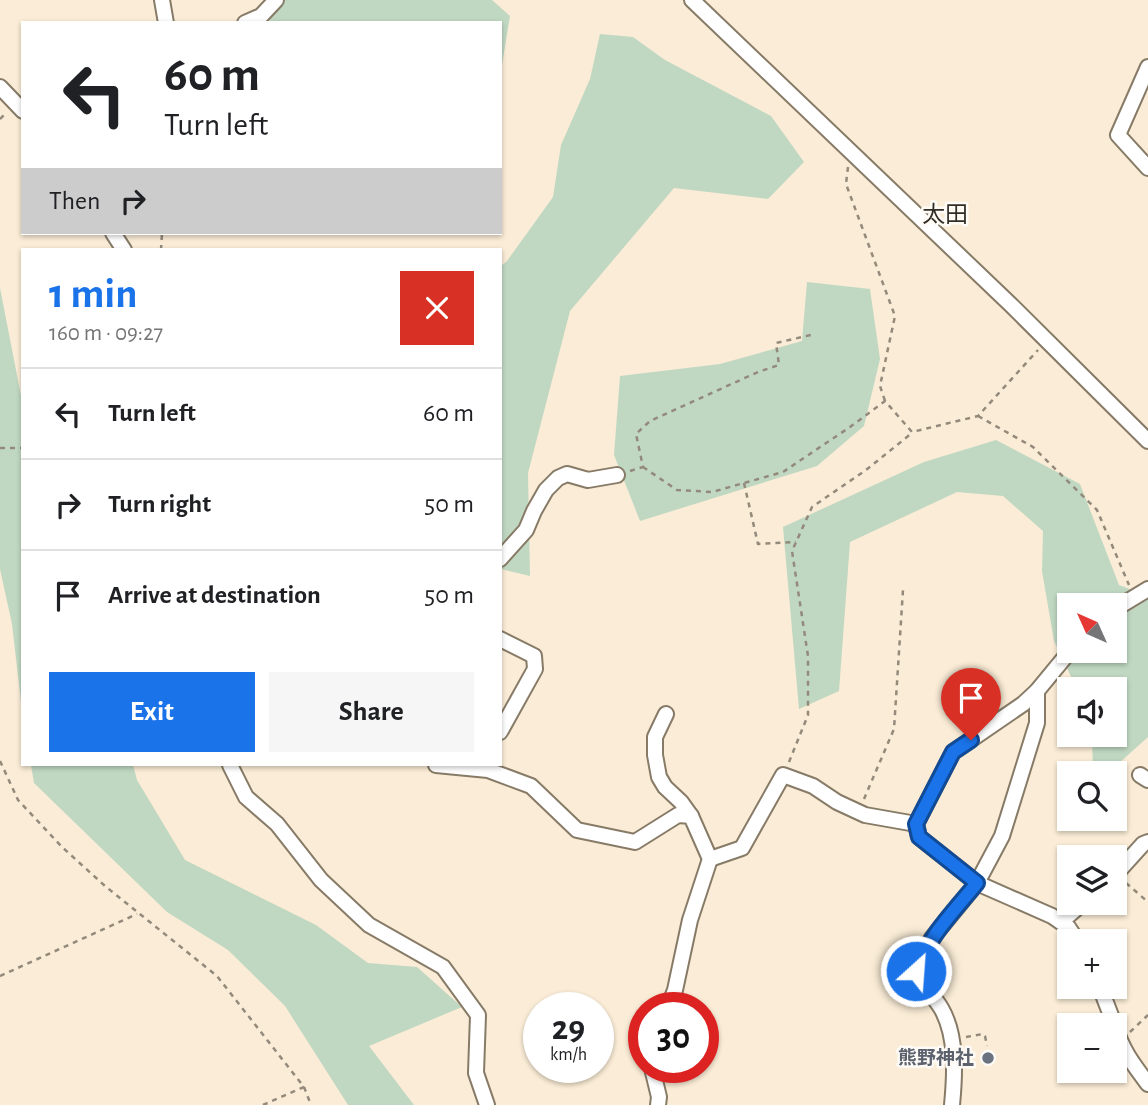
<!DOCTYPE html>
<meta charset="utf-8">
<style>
body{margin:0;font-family:"Alegreya Sans","Noto Sans JP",sans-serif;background:#f6f6f6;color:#202124;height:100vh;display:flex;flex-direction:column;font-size:26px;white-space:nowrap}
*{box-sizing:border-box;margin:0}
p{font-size:23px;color:#757577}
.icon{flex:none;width:38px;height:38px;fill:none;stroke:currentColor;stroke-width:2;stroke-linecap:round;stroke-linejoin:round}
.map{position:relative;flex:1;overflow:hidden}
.panel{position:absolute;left:21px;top:248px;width:481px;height:518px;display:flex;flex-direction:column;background:#fff;border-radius:0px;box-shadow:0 2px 5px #0004}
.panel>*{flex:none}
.top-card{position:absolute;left:21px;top:21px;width:481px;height:214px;border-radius:0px;box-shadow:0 2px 5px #0004;background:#fff;color:#202124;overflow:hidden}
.needle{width:46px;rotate:315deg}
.fabs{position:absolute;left:1057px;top:593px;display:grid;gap:14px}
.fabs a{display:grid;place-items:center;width:70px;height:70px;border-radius:0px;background:#fff;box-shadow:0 2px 5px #0004;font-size:35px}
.speed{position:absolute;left:523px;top:992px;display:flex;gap:14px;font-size:35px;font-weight:700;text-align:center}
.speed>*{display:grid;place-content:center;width:91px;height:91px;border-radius:50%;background:#fff;box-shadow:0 2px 5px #0004;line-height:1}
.speed small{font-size:18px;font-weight:400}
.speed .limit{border:10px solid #d22;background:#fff;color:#111}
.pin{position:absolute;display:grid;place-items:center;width:60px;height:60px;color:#fff;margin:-72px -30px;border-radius:50% 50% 50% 0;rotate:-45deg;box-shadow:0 0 7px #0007}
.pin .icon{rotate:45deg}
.me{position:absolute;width:77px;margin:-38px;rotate:26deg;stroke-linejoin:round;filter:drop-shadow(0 0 5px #0008)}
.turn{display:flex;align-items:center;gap:24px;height:147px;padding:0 28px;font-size:32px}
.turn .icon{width:91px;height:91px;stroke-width:2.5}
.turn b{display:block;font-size:49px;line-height:60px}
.then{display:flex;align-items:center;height:66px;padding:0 28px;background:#0003;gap:14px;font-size:26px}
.round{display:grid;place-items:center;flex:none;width:74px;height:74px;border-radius:0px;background:#f6f6f6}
.head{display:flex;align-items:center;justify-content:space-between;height:119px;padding:0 28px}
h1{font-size:42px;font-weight:700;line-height:52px;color:#1a73e8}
.action{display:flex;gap:14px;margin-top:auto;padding:14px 28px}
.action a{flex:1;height:80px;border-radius:0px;background:#1a73e8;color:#fff;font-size:28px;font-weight:700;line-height:80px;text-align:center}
.action a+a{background:#f6f6f6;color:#202124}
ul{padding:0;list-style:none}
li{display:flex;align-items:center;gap:21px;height:91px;padding:0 28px;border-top:2px solid #e0e0e0}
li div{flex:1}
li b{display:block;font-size:26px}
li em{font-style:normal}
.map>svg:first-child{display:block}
</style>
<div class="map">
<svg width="1148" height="1105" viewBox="0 0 1148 1105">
<rect width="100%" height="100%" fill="#faecd6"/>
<g fill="#c0d8c2" fill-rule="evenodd">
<polygon points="284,0 492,0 510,16 501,71 500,23 268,23"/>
<polygon points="600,34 633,37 665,60 771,116 804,162 768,199 674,188 570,311 528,473 530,576 501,569 501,266 507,261 553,197 561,145 590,79"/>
<polygon points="807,282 870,289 880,359 864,426 817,466 640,521 614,455 620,376 720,364 802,341"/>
<polygon points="0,288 23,406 23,719 12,624 0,569"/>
<path d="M996 440 1080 484 1119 585 1148 596V737L1108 773H1093L1092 735H1115V690L1077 689 1054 641 1042 571 1043 531 1003 496 957 492 850 542 839 691 799 709 783 527 924 462ZM1069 606H1115V651H1069Z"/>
<polygon points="31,765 133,765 137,780 185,860 316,925 368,963 417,967 462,1007 369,1046 414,1105 348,1105 285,1006 228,950 167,912 34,783"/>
</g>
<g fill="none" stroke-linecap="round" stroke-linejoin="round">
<g stroke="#877b67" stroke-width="18">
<g id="minor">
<polyline points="162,0 166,23"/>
<polyline points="692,0 1010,304 1148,441"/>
<polyline points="245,23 261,16 276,0"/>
<polyline points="1148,67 1118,135 1148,168"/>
<polyline points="0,87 23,111"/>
<polyline points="113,233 124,250"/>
<polyline points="500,559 526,530 534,511 546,490 558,478 567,474 588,480 617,475"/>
<polyline points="1115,609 1148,589"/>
<polyline points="500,639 534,656 535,669 500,732"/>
<polyline points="666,714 655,737 655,755 659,777 665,787 681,802 691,816"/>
<polyline points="230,765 246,797 277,824 321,880 369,925 443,967 478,1015 476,1073 487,1105"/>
<polyline points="436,765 488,770 531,786 577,830 635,842 678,815 691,816 710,859 742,848 783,775 813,786 837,802 865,815 916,824 953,752 1023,704 1037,691 1070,651"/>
<polyline points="1140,775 1148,780"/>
<polyline points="916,824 919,837 977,883 1052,916 1068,927 1078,942"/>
<polyline points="1115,875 1143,844 1148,842"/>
<polyline points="1061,922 1083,903"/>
<polyline points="1100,987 1115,1026"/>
<polyline points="668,1008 675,990 690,920 710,859"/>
<path d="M1115 1026C1122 1050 1133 1064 1148 1084"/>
<polyline points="652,1068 659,1097 658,1105"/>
<path d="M952 1105C955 1074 957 1035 941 1008 932 993 922 988 916 971L921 958 932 938 977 883 1002 836 1037 723V691"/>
</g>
</g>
<g stroke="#938a7b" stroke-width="2.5" stroke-dasharray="5 5" stroke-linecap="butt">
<polyline points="0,119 6,113"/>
<polyline points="848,167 846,184 895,316 880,386 885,401"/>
<polyline points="161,250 162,233"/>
<polyline points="978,416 1033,447 1097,510 1129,585"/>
<polyline points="0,448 23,448"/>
<polyline points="643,467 677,490 712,492 783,472 850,427 885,401 912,432 978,416 1038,350"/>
<polyline points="630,471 643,467 636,434 650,421 758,372 779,365 776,343 815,334"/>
<polyline points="744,483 758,544 796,542"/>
<polyline points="0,761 18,800 62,847 105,886 217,976 304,1087 311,1105"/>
<polyline points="789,762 808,715 808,656 792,551 812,507 866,470 912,433"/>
<polyline points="864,799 894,729 903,590"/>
<polyline points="1126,883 1148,902"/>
<polyline points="0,976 137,914"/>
<polyline points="1130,1032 1148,1015"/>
<polyline points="966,1037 983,1034 985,1036 987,1046"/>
<polyline points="263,1105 304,1087"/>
</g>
<use href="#minor" stroke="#fff" stroke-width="14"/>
</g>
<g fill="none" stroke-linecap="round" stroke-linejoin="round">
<g stroke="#114b97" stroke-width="18">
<path id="route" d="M916 971C928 937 954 911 977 883L919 837 916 824 953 752 971 740"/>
</g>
<use href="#route" stroke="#1a73e8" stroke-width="12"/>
</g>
<circle fill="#6b7280" stroke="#fefbf7" stroke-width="2.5" cx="988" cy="1058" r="7"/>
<g text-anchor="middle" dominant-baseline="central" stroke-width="5" stroke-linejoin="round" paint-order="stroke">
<g font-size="19" font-weight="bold" fill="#5b616d" stroke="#fefbf7" text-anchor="end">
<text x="974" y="1058">熊野神社</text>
</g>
<g font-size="23" fill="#322d24" stroke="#fefbf7">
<text x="945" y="215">太田</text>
</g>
</g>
</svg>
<div class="fabs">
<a><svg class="needle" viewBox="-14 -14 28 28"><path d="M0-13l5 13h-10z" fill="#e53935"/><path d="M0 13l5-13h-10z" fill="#757577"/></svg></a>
<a><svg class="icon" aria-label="sound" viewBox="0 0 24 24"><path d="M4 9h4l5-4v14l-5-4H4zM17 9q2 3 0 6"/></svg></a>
<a><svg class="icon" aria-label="search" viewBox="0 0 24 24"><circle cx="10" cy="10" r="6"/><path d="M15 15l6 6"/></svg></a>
<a><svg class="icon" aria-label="layers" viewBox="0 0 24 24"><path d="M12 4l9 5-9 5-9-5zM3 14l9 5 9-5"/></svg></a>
<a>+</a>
<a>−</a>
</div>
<div class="speed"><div>29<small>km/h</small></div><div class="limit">30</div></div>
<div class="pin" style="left:971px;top:740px;background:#d93025"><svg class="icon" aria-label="arrive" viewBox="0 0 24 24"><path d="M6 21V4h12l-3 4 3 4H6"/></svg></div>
<svg class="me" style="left:916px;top:971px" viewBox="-20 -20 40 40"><circle r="17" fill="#1a73e8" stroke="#fff" stroke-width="3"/><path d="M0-11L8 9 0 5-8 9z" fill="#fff"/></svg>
<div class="top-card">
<div class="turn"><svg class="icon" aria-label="left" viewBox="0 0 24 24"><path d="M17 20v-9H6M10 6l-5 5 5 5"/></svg><div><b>60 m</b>Turn left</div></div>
<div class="then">Then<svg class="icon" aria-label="right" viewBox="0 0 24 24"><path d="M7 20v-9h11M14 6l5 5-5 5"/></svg></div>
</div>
<section class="panel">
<div class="head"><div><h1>1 min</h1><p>160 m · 09:27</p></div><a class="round" style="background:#d93025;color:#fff"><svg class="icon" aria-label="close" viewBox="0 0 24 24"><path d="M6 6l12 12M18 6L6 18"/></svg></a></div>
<ul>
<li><svg class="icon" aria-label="left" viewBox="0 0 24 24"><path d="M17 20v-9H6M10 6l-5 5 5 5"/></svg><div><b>Turn left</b></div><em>60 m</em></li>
<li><svg class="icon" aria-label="right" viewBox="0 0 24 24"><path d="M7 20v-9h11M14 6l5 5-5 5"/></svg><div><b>Turn right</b></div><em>50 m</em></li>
<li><svg class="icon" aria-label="arrive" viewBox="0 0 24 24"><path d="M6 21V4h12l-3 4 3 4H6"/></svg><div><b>Arrive at destination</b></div><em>50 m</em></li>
</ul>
<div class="action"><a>Exit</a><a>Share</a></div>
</section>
</div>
